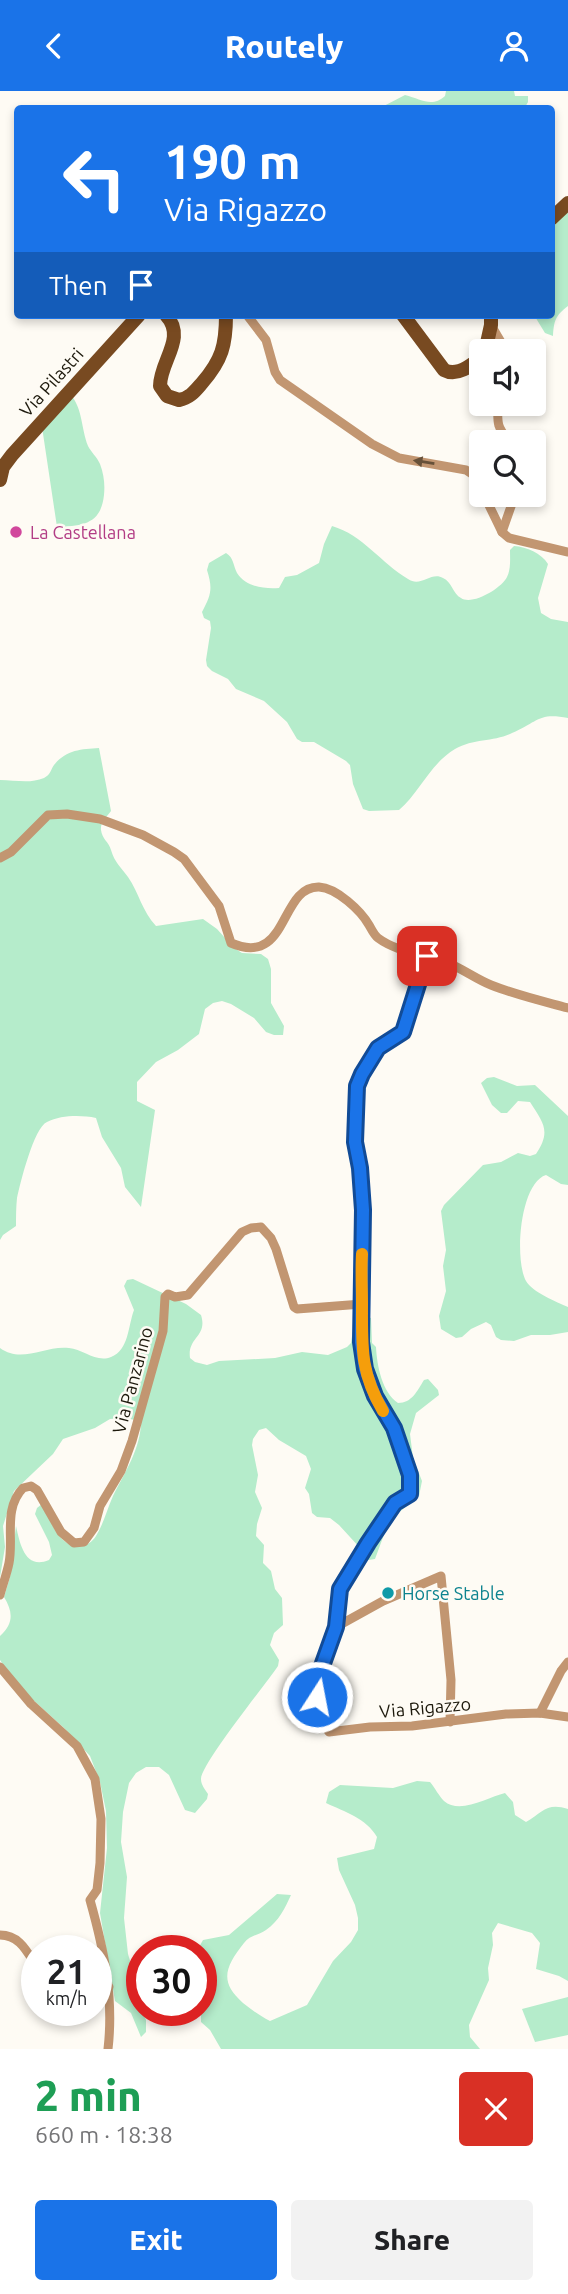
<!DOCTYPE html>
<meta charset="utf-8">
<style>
body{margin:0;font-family:Ubuntu,sans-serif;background:#f2f2f2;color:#202124;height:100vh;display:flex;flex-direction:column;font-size:26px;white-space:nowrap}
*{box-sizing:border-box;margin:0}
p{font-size:23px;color:#757577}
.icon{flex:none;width:38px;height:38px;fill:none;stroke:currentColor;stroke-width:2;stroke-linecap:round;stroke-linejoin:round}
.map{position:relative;height:1958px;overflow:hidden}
.sheet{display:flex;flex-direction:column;background:#fff;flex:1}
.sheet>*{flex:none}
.hud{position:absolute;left:14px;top:14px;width:541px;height:214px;border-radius:7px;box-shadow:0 4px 10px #0003;background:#1a73e8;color:#fff;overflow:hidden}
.tools{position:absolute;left:469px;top:248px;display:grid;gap:14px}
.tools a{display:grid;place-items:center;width:77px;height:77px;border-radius:7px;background:#fff;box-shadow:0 4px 10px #0003;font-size:35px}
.speed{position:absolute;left:21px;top:1844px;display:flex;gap:14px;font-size:35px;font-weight:700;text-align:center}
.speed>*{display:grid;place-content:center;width:91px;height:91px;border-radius:50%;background:#fff;box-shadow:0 4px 10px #0003;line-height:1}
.speed small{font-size:18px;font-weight:400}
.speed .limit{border:10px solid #d22;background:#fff;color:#111}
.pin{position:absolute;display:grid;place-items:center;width:60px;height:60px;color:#fff;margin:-30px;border-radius:14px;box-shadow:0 4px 10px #0006}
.me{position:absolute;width:77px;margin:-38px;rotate:11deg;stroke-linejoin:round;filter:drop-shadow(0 0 5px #0008)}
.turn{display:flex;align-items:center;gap:24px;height:147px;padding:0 35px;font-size:32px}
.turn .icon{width:91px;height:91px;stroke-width:2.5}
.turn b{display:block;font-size:49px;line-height:60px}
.then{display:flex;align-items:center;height:66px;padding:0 35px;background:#0003;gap:14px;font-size:26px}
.round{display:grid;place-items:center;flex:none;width:74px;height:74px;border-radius:7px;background:#f2f2f2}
.overview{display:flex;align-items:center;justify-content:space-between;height:119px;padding:0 35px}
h1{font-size:42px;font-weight:800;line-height:52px;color:#1e9e55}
.cta{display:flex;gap:14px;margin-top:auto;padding:14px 35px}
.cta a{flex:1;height:80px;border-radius:7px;background:#1a73e8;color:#fff;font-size:28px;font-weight:800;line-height:80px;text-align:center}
.cta a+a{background:#f2f2f2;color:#202124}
header{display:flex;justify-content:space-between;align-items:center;height:91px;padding:0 35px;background:#1a73e8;color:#fff;font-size:32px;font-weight:800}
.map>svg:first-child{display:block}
</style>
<header><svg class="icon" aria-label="back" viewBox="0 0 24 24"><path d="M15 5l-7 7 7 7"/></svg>Routely<svg class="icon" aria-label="person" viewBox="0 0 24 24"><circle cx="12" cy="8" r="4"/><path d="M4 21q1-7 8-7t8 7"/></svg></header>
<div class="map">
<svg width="568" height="1958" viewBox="0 0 568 1958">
<rect width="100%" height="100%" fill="#fefbf4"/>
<g fill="#b5eccb">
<path d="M446 0H514L515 5H528V11L524 18 380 17 405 4C421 8 432 17 445 5Z"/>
<path d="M568 120V215C555 225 554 230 553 245L545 242 534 224H551V138Z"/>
<path d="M71 304C83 319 81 337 88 355 91 361 97 366 100 373 104 384 105 393 104 404 101 433 83 435 57 436L42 336Z"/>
<path d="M332 435C363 444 381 472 408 488 421 497 431 480 443 487 452 491 453 503 461 507 472 515 502 497 507 486 511 478 510 468 510 459L514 455C527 456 541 462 548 473L538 507 541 522 551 528 568 531V627C538 621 538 631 512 642 494 651 474 647 455 658 430 673 420 701 399 719L369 720 363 718 353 693 350 674 346 670 314 651H302L297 648 287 631 264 610 236 598 228 588 212 580 207 575 206 569 211 537 210 530 204 527 202 521C211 504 213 498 207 479L209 472 226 462C234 467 233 474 237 482 246 496 264 498 279 497L285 486 297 484 319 472 324 453Z"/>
<path d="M99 657 111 720C107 726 100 731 101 739 102 748 109 751 111 759 115 772 120 775 128 786 139 802 142 820 156 835L203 828 217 838 234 857 242 862 261 863 268 868 271 878V912L284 935 283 944H274L266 941 254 927 231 913 222 910 213 912 205 918 199 943 178 959 156 971 137 991V1010L155 1019 141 1116 125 1096 121 1077 102 1046 96 1027C81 1024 61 1024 47 1031 34 1036 20 1093 17 1107 16 1116 16 1126 16 1135L3 1144 0 1149V689C15 689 30 693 44 687 51 683 50 680 54 674 66 659 81 658 99 657Z"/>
<path d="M494 986 517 995 535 994 568 1025V1094L561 1093 546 1084C520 1092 514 1168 526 1190 532 1201 557 1211 568 1216V1241L550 1244H531L514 1250 501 1249 496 1246 491 1234 486 1231 471 1238 462 1246 456 1247 441 1238 439 1225 446 1200 443 1175 446 1159 441 1120 444 1114 483 1074 501 1071 518 1062 530 1065 536 1063C551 1040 544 1033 530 1011L518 1010 507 1022H501L492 1014 481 992 487 987Z"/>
<path d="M133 1188 186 1213 201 1224C208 1246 187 1246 190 1267L195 1271 207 1274 219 1270 275 1267 302 1261 328 1264 347 1256 351 1252 354 1232 364 1225 371 1227 372 1252 376 1256C377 1275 382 1301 398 1312 412 1312 417 1300 424 1289L428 1288 438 1299 439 1304 416 1322 410 1343 413 1367 422 1390 419 1405 397 1423 385 1441 375 1468 362 1470 361 1458 339 1434 330 1427 317 1426 312 1422 309 1403 305 1397 311 1378 306 1365 279 1349 266 1337 259 1339 253 1348 252 1354 258 1384 255 1401 262 1417 257 1433 256 1445 264 1454 263 1472 271 1480 275 1498 282 1507 283 1534 274 1542 270 1554 279 1569 278 1575C266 1593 201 1673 201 1688 201 1694 205 1698 208 1703L207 1708 195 1722 185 1719 169 1684 159 1676H146L136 1682 129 1692 123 1721 121 1751 127 1786 124 1827 128 1863 137 1893 142 1920 146 1929V1941L141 1946 131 1922 115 1910 100 1822 107 1757 106 1720 100 1691 90 1665 64 1637 21 1598 10 1584 0 1569V1545C14 1532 13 1521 4 1506L10 1486 16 1435C20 1453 25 1479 49 1469L52 1464 49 1451 35 1423 37 1417 42 1413C51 1429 58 1456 79 1455 87 1455 92 1451 96 1445 104 1432 107 1418 113 1405 125 1381 141 1357 141 1330L124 1327 110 1328 95 1337 63 1348 53 1363 14 1400 3 1435 5 1456 0 1486V1257C22 1273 45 1254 69 1257 83 1258 96 1272 111 1266 129 1259 128 1235 134 1219L124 1195 127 1189Z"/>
<path d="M417 1690 430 1691C435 1697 439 1705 444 1710 460 1724 488 1706 505 1702L513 1711 515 1724 526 1731C543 1721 547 1711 568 1718V1890L559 1885 536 1878 540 1852 532 1842 498 1832 492 1842 493 1854 488 1877 489 1889 469 1934 470 1946 480 1958H221L210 1939 201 1931V1916L207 1904 201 1887V1860H197L203 1849 229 1844 277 1803 291 1804C285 1817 279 1830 266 1839 259 1844 250 1844 244 1852 225 1876 219 1891 243 1912 252 1919 260 1925 270 1930L307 1914 333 1870 351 1851 358 1839V1827L355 1814 339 1779 337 1767 374 1758 377 1746C366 1727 345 1721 326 1712L329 1701 340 1694 393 1697Z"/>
<polygon points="568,1906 568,1944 535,1951 522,1918"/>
</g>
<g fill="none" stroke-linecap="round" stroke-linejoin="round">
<g stroke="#c29671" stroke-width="9">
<polyline points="247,224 266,249 275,281 280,289 372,353 399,367 466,379 475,385 481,398"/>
<polyline points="491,234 501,251 500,261"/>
<path d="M498 313C497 333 497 337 511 352"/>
<polyline points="484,404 502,441 509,447 568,461"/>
<polyline points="502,441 515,404"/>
<path d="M0 767 11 761 48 724 67 723 100 728 143 744 174 761 184 768 219 815 231 852C289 877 279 795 319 796 337 797 361 820 369 834 372 839 374 844 378 847 398 862 426 863 448 872 463 878 476 888 491 894 516 904 542 910 568 917"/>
<polyline points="427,865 403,941 378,957 362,983 357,995 355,1051 360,1078 363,1119 361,1251 365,1278 375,1305 394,1337 410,1384 410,1403 395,1412 368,1452 339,1501 336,1536 317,1589 317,1623 329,1641 370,1636 412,1635 506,1623 540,1622 568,1626"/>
<path d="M0 1504C3 1493 7 1482 9 1472 14 1447 3 1418 23 1397L31 1395 37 1399 61 1441 74 1452 84 1451 94 1437 100 1415 121 1380 132 1350 163 1240 165 1206 168 1203 175 1206 188 1204 242 1141 251 1137 261 1136 271 1147 276 1158 294 1216 297 1218 362 1213"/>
<polyline points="336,1536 383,1510 441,1485 451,1589 450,1631"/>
<path d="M0 1576 31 1613 77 1655 95 1688 101 1728 100 1772 97 1799 90 1809C104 1859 114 1906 108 1958"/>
<polyline points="540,1622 561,1580 568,1571"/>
<path d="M0 1844C20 1844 27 1861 37 1876"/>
<polyline points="96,1902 109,1896"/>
</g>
<g stroke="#784a21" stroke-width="14">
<polyline points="551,128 568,112"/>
<path d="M166 224C187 247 160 270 160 295L167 305 179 309C190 307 195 300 202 292 222 269 226 254 226 224"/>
<path d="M403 224 444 279C457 286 471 275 481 266"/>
<polyline points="485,261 491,234 491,224"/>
<polyline points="0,389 3,376 12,364 139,224"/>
</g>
</g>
<defs><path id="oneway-solid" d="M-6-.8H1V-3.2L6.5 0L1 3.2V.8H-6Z" transform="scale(1.75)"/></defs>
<use fill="#675139" href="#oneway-solid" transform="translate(424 371) rotate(-171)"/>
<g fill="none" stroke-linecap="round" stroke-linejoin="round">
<g stroke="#114b97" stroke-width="18">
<polyline id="route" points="317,1606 317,1589 336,1536 340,1498 368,1452 395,1412 410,1403 410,1384 394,1337 375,1305 365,1278 361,1251 363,1119 360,1077 355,1051 357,995 362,983 378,957 403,941 427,865"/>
</g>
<use href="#route" stroke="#1a73e8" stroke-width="12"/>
<path stroke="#f59e0b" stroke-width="12" d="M362 1163C361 1180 362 1197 362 1213 362 1256 360 1281 383 1320"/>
</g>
<circle fill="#d1479c" stroke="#fefbf4" stroke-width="2.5" cx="16" cy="441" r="7"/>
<circle fill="#0f9aa8" stroke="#fefbf4" stroke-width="2.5" cx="388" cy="1502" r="7"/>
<g text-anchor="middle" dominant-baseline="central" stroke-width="5" stroke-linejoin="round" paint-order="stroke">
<g font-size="18" fill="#1d190c" stroke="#fefbf4">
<text transform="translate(51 291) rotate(-48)">Via Pilastri</text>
<text transform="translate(132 1289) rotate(-75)">Via Panzarino</text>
<text transform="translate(425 1616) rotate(-5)">Via Rigazzo</text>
</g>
<g font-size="18" fill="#b23c85" stroke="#fefbf4" text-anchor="start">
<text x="30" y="441">La Castellana</text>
</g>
<g font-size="18" fill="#0d838f" stroke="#fefbf4" text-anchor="start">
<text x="402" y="1502">Horse Stable</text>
</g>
</g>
</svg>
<div class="tools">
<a><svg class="icon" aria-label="sound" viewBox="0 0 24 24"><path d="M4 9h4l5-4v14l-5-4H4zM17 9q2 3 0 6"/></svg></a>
<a><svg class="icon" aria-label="search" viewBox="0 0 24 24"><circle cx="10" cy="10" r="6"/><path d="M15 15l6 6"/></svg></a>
</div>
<div class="speed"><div>21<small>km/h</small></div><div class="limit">30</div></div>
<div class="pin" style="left:427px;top:865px;background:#d93025"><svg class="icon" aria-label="arrive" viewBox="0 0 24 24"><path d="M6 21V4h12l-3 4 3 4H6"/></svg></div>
<svg class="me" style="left:317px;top:1606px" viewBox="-20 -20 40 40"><circle r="17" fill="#1a73e8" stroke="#fff" stroke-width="3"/><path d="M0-11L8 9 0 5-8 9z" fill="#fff"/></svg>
<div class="hud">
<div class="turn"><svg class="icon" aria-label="left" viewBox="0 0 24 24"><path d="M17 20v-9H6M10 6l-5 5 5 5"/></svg><div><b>190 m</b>Via Rigazzo</div></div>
<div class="then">Then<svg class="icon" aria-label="arrive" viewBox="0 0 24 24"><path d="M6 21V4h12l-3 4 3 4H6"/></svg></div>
</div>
</div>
<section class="sheet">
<div class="overview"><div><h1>2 min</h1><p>660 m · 18:38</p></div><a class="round" style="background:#d93025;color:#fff"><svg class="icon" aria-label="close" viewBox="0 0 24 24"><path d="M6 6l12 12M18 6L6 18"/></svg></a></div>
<div class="cta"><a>Exit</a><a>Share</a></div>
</section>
